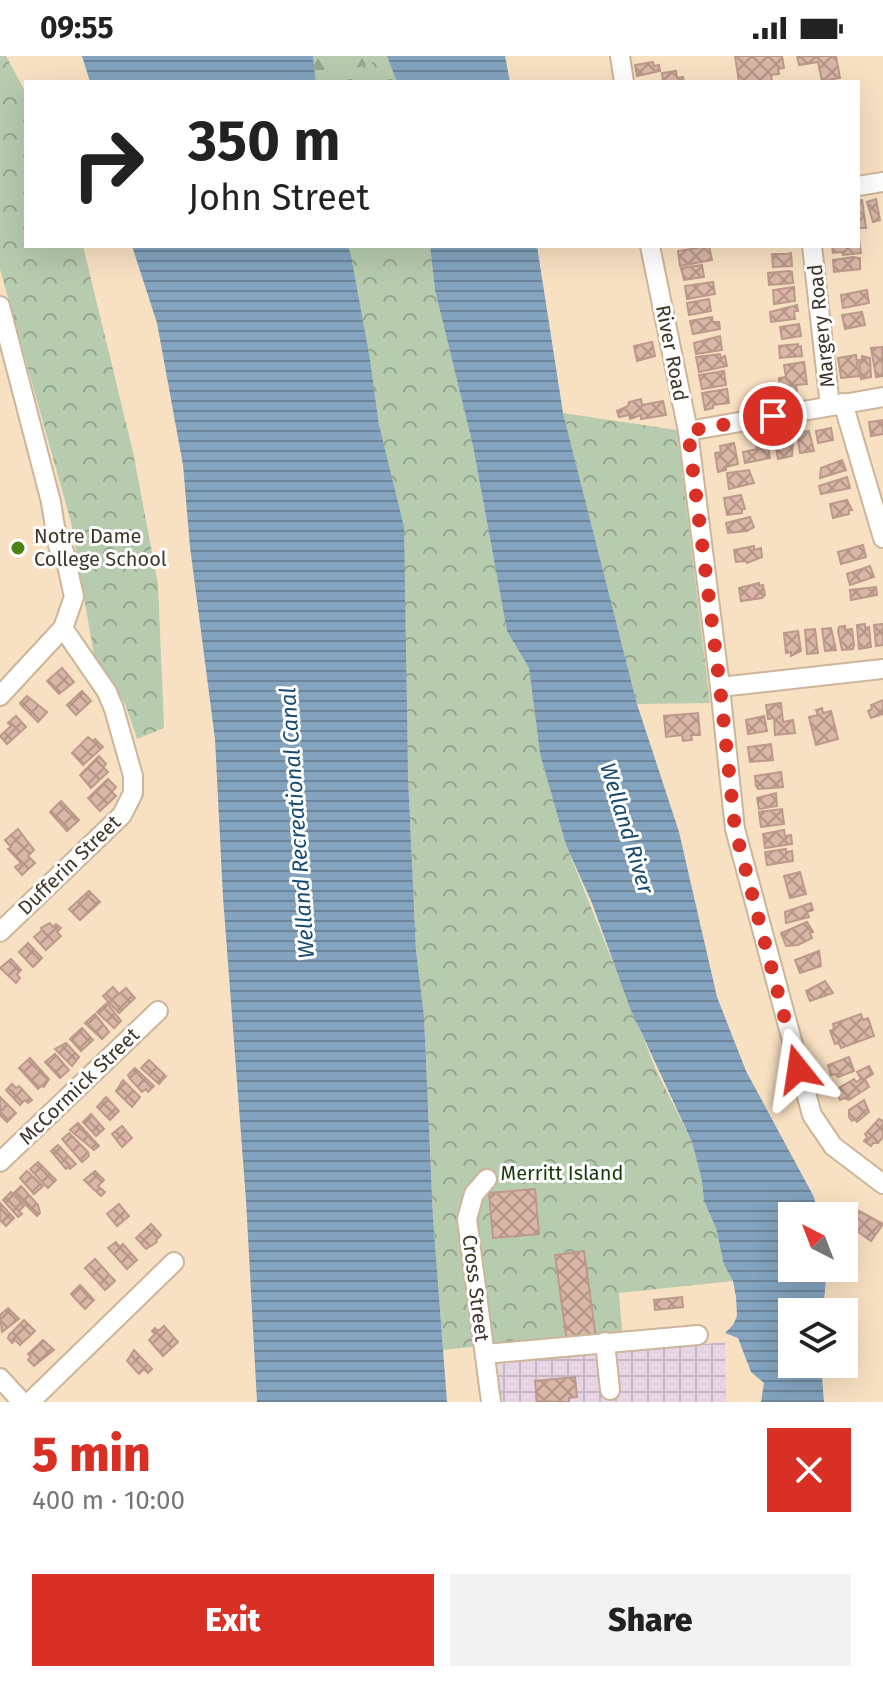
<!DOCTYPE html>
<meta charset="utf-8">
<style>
body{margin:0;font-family:"Fira Sans",sans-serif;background:#f2f2f2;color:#222;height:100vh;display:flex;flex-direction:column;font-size:30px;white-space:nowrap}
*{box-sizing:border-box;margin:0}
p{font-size:26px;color:#767676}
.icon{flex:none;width:44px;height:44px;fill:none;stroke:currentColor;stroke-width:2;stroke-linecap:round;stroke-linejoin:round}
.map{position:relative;height:1346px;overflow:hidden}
.panel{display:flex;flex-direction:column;background:#fff;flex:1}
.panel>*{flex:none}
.banner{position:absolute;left:24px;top:24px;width:836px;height:168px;border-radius:0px;box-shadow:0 8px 32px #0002;background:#fff;color:#222;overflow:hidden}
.needle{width:52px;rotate:318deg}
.fabs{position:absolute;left:778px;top:1146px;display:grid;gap:16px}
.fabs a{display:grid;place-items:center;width:80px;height:80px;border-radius:0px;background:#fff;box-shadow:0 8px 32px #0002;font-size:40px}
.pin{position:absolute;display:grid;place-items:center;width:68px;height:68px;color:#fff;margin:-34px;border:4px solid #fff;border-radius:50%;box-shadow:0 2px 8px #0007}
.me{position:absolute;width:88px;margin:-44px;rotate:345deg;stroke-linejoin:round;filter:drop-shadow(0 0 6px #0008)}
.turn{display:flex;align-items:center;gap:28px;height:168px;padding:0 32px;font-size:36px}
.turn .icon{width:104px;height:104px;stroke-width:2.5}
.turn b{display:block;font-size:56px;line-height:68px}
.round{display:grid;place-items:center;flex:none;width:84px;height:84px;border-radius:0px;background:#f2f2f2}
.overview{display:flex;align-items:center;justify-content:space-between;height:136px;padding:0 32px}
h1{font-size:48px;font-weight:800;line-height:60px;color:#d93025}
.action{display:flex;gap:16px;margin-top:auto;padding:16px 32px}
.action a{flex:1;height:92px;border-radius:0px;background:#d93025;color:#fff;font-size:32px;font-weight:800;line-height:92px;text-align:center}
.action a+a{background:#f2f2f2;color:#222}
.status{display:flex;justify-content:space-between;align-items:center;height:56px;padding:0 40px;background:#fff;direction:ltr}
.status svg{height:22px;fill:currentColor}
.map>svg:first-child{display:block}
</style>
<div class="status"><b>09:55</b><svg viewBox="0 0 49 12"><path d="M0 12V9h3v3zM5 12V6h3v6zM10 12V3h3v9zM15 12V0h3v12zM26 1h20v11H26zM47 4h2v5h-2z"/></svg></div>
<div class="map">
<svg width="883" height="1346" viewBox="0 0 883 1346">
<defs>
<pattern id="industrial-grid" width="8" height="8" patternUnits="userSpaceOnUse" patternTransform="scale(2)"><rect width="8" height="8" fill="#e6d3e4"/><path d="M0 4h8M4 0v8" fill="none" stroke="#c6b6c4"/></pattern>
<pattern id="forest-firs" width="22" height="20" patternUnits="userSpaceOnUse" patternTransform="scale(2)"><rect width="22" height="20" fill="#b7cbaf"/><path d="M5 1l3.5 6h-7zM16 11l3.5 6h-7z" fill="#96a68f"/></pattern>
<pattern id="park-crowns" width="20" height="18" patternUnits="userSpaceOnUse" patternTransform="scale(2)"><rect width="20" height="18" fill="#b7cbaf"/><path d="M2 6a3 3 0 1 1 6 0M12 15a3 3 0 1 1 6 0" fill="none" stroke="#96a68f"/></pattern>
<pattern id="water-rules" width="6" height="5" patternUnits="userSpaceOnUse" patternTransform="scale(2)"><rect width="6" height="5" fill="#83a3be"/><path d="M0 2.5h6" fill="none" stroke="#6d869b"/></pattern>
<pattern id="building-cross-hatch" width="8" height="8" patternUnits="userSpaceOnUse" patternTransform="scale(2)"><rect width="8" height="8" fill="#dab6a6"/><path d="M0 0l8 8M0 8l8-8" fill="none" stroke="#b29587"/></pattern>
</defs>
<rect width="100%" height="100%" fill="#f8e0c2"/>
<polygon fill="url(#industrial-grid)" points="725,1286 726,1346 501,1346 498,1308"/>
<polygon fill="url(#forest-firs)" points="313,0 387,0 397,26 316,26"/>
<g fill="url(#park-crowns)">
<polygon points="0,0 6,0 26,37 26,190 83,190 133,396 158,528 164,672 137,683 126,650 94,599 71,466 0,213"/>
<polygon points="388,1 397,26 319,26 319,25"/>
<polygon points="348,190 430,190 435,234 473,390 507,575 529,612 540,698 566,789 656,1014 692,1086 702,1125 704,1145 716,1172 724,1209 733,1225 619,1237 622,1275 443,1294 433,1162 424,960 416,894 408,720 379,369 370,303"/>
<polygon points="563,357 677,374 710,647 637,648"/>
</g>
<g fill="url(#water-rules)">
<polygon points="82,0 313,0 316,26 90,26"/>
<polygon points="387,0 505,0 510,26 397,26"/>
<polygon points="132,190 348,190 351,200 370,303 379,369 404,471 408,720 416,894 424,960 433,1162 447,1346 257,1346 246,1144 223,841 215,683 190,491 183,409 157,267"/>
<polygon points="430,190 537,190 563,357 637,648 679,776 717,941 746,1015 814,1141 818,1160 792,1160 792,1212 827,1212 823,1256 792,1256 792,1308 821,1308 824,1346 761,1346 764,1327 751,1316 738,1282 725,1277 733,1269 737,1260 736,1241 733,1225 724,1209 716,1172 704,1145 702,1125 692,1086 630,952 592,847 566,789 540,698 529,612 507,575 473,390 435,234"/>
</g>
<g fill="url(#building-cross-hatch)" stroke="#bc998a" stroke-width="2">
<polygon points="735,0 782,0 784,12 778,13 779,18 771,19 772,26 739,26"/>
<polygon points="797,0 836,0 840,22 822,25 818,6 799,9"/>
<polygon points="653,6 654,10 659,9 660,15 637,20 635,9"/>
<polygon points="676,15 677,22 683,21 684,26 654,26 663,25 662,17"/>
<polygon points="876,143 880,164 873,166 867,146"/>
<polygon points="862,144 866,172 858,172 858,145"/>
<polygon points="859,183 861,197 843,199 842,196 833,197 832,190 858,190"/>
<polygon points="709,190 712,204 680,210 678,195"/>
<polygon points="787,198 791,197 792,210 773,211 772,198"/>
<polygon points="853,201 860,202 860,213 834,216 833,204"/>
<polygon points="702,209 704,221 684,224 681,212"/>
<polygon points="789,215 792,216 793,227 769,229 768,217"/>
<polygon points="713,226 715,238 687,243 685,230"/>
<polygon points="794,231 795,245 774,248 773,234"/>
<polygon points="867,234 869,247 843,252 841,239"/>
<polygon points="709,243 711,255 689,259 687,247"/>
<polygon points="797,249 798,255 794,255 795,263 771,266 770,256"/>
<polygon points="862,256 865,269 845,273 842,259"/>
<polygon points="712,261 713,266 719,266 720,273 693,278 690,265"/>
<polygon points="799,268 801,280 782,283 780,271"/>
<polygon points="720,280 722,294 696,298 694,287"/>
<polygon points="652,286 655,300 637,305 634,290"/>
<polygon points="798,288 798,291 801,290 802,300 780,302 779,290"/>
<polygon points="882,291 883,320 876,321 871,292"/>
<polygon points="720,298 721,302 725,300 727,310 699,316 696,301"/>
<polygon points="856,299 859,320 841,322 838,302"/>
<polygon points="862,300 870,302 871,321 861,323 859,304 862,304"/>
<polygon points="804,306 807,328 796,329 797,336 788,337 787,329 779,329 779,322 786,321 784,309"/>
<polygon points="724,315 726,329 702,333 699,319"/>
<polygon points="727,333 729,347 713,349 713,352 705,354 702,337"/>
<polygon points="641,343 642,349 663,345 666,359 641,363 641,359 630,363 629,359 619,361 617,355 628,350 629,346"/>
<polygon points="883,364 883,378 871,380 869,366"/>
<polygon points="831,372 833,384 818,387 816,375"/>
<polygon points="809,375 814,395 800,397 797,377"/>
<polygon points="787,378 788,383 793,384 792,400 778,403 774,380"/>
<polygon points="766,382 770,402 745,407 743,396 757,393 755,384"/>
<polygon points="734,387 738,408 726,411 726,414 718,416 715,397 721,396 720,390"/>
<polygon points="842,404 846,414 820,422 821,412"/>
<polygon points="749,414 754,427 729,433 727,417"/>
<polygon points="847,421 850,432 821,438 819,430"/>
<polygon points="741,439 745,453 742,453 742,457 727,459 724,442"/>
<polygon points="847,444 852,454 849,454 849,458 833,462 830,448"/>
<polygon points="750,461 754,471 747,475 728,477 726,467"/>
<polygon points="863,489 866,501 841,508 838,496"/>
<polygon points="754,490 754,494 761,492 762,501 747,507 746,505 736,506 734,494"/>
<polygon points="870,510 874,521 850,529 847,518"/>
<polygon points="759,527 759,530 763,529 765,539 762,542 741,545 739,532"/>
<polygon points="876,531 877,539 851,544 850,534"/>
<polygon points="865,568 865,572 869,571 871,591 859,593 857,569"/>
<polygon points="883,568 883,589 876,590 874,569"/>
<polygon points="845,570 845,574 852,573 854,589 853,593 842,594 838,575 839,571"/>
<polygon points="831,572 836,594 825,595 822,573"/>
<polygon points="815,573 818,597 807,598 805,574"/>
<polygon points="798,575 801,595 791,600 791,596 786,597 784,577"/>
<polygon points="62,612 74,626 59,638 47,625"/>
<polygon points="82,635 91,645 76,659 67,649"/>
<polygon points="27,640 47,656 38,666 21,649 20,647"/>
<polygon points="883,644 883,658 871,662 868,655 872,653 871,649"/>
<polygon points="781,647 783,666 793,664 795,677 775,679 774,662 768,663 766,649"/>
<polygon points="822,652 823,657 831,655 838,683 816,689 809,661 818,659 816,654"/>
<polygon points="698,657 700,679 691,679 692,684 683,685 682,679 666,681 664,660"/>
<polygon points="16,660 26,671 7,688 0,680 11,670 8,667"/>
<polygon points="764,660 767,675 748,678 746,664"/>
<polygon points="88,681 93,685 95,683 103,691 83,709 72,697"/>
<polygon points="771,688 773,704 750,706 748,691"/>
<polygon points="99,700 106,708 103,711 108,716 91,732 80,719"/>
<polygon points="781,716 783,731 758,733 756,730 755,720"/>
<polygon points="108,723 116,731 112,736 116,740 100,755 88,742"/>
<polygon points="776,737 777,750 759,753 757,742"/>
<polygon points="61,745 79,764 67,775 50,756"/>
<polygon points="782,753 784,768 761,771 759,756"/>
<polygon points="18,773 34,794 28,800 35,807 22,819 15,811 21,807 8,793 11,791 5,784"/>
<polygon points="784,774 785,780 791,779 792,788 765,792 763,778"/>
<polygon points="786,793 786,796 792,795 793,805 767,809 765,796"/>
<polygon points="800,816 806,838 790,842 784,820"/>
<polygon points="89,835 100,846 80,864 69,853"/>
<polygon points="811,847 813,854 807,856 809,861 786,867 785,856"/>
<polygon points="807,866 813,876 810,877 812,882 798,889 786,890 781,877"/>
<polygon points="50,867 53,871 56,868 61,872 57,876 61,880 46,894 34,881 42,874 41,872"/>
<polygon points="28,887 42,902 33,911 19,896"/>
<polygon points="819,895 821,910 800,917 795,904"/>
<polygon points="11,903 21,914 17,918 20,922 16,927 0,912"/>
<polygon points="825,925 833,937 810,945 806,935"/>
<polygon points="113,931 119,938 126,932 135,942 119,957 103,940"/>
<polygon points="107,947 121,965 114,972 97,956"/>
<polygon points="95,958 109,976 102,983 85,967"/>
<polygon points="861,958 863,964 868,962 874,980 841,992 839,987 835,988 830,975 834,973 833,968"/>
<polygon points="82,972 93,984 81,995 70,983"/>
<polygon points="66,987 79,1001 72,1010 55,993"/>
<polygon points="55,998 69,1014 60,1022 45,1006"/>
<polygon points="849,1001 854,1015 838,1021 835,1018 831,1019 828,1009"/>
<polygon points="30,1002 49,1023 44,1031 42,1030 38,1033 19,1012"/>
<polygon points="149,1004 166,1020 159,1028 141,1012"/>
<polygon points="869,1010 873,1018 865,1023 869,1031 849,1044 844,1042 840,1044 836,1036 840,1035 839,1032 854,1023 856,1026 861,1023 857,1016"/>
<polygon points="135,1012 154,1030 148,1036 146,1033 142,1036 130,1023 128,1019"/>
<polygon points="123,1024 140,1041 132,1051 116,1035"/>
<polygon points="12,1028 16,1032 19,1030 32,1044 28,1047 25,1044 20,1049 6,1034"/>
<polygon points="0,1041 16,1057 7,1066 0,1059"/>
<polygon points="106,1041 119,1055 110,1064 97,1051"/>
<polygon points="864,1044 869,1056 857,1066 854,1063 852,1065 849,1061 849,1054"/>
<polygon points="91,1058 104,1073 96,1080 83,1066"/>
<polygon points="879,1063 883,1065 883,1081 878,1087 873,1087 871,1090 864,1085 867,1081 865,1078"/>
<polygon points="78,1067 99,1090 94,1094 70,1074"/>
<polygon points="122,1070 132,1082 122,1091 112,1078"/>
<polygon points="69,1077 88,1096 89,1100 82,1106 62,1083"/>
<polygon points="58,1089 74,1106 76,1108 70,1113 68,1111 66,1113 51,1095"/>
<polygon points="38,1106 56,1124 48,1132 30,1113"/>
<polygon points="27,1115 43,1130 34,1138 20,1122"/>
<polygon points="95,1115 104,1124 98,1130 105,1136 101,1140 84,1124"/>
<polygon points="21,1130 38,1149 40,1157 37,1160 14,1137"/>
<polygon points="535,1133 539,1178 493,1182 489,1137"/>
<polygon points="11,1136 24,1150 19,1155 22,1158 18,1161 3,1144"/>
<polygon points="0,1147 14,1162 6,1170 0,1164"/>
<polygon points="119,1148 129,1160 117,1170 107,1158"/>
<polygon points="859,1155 883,1168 871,1185 846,1167 850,1160 854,1163"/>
<polygon points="151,1168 161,1179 156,1184 157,1186 146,1193 136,1182"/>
<polygon points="116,1186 120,1191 123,1188 137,1204 127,1213 108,1192"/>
<polygon points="584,1195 596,1282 567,1286 555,1199"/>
<polygon points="95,1203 115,1225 105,1234 85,1212"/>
<polygon points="80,1229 94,1244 85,1253 71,1238"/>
<polygon points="682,1241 683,1251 655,1254 654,1244"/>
<polygon points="8,1252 19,1263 2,1276 0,1259"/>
<polygon points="24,1264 35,1275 20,1289 15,1284 12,1287 8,1282 9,1279"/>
<polygon points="164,1270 178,1286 163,1300 149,1284 155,1278 152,1275 155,1272 158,1275"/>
<polygon points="43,1284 54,1294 34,1310 28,1304 31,1301 28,1298"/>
<polygon points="134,1294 152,1313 148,1317 144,1313 139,1318 127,1305"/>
<polygon points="575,1321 577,1341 569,1342 569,1346 537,1345 535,1325"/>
</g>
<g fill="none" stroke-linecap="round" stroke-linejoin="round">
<g stroke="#ccb598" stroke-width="22">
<g id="minor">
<polyline points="620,0 624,26"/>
<polyline points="858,130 883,126"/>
<polyline points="650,190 688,375 720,631 735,773 812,1059 833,1090 883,1128"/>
<polyline points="812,190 830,350"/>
<polyline points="0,250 51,446 58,490 64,495 74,541 63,572 0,640"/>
<polyline points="843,347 883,482"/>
<polyline points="688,375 883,341"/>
<polyline points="720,631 883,613"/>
<polyline points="0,876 122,759 133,737 133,720 114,653 107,636 63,572"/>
<polyline points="0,1106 158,955"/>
<polyline points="487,1123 474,1138 467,1163 491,1346"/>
<polyline points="605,1286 610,1334"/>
<polyline points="485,1298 698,1279"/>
<polyline points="0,1322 22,1346"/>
<polyline points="30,1346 174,1206"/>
</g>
</g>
<use href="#minor" stroke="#fff" stroke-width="18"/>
</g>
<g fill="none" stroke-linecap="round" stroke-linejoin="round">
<polyline stroke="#d93025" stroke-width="14" stroke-dasharray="0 25.2" points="773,360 688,375 720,631 735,773 798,1013"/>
</g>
<circle fill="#4e8114" stroke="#fff" stroke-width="3" cx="18" cy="492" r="8"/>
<g text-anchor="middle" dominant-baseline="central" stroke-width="6" stroke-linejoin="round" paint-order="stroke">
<g font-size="20" fill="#3f362a" stroke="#fff">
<text transform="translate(821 270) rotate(-96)">Margery Road</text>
<text transform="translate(672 297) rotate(79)">River Road</text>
<text transform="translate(69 809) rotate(-44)">Dufferin Street</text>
<text transform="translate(79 1030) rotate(-44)">McCormick Street</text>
<text transform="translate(476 1232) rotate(83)">Cross Street</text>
</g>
<g font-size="20" fill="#3f362a" stroke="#fff" text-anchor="start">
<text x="34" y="480">Notre Dame<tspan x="34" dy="23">College School</tspan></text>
</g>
<g font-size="20" fill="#193807" stroke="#fff">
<text x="562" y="1117">Merritt Island</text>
</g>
<g font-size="22" font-style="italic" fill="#174b70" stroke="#fff">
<text transform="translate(297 767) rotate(-94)">Welland Recreational Canal</text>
<text transform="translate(627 772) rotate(73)">Welland River</text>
</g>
</g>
</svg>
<div class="fabs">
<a><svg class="needle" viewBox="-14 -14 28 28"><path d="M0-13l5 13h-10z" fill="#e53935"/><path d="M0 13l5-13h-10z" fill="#767676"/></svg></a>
<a><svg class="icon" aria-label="layers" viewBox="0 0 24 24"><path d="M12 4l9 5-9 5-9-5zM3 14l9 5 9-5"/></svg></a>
</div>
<div class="pin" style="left:773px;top:360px;background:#d93025"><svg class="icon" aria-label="arrive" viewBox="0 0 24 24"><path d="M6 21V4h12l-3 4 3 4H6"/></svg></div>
<svg class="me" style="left:798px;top:1013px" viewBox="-20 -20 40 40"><path d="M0-17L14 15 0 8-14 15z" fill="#d93025" stroke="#fff" stroke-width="4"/></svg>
<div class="banner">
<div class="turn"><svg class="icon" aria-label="right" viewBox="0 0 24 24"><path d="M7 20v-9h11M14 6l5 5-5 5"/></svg><div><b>350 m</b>John Street</div></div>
</div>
</div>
<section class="panel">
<div class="overview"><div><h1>5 min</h1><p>400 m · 10:00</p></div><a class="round" style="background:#d93025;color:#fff"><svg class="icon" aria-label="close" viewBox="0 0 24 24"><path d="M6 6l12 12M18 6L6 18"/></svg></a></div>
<div class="action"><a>Exit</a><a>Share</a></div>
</section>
